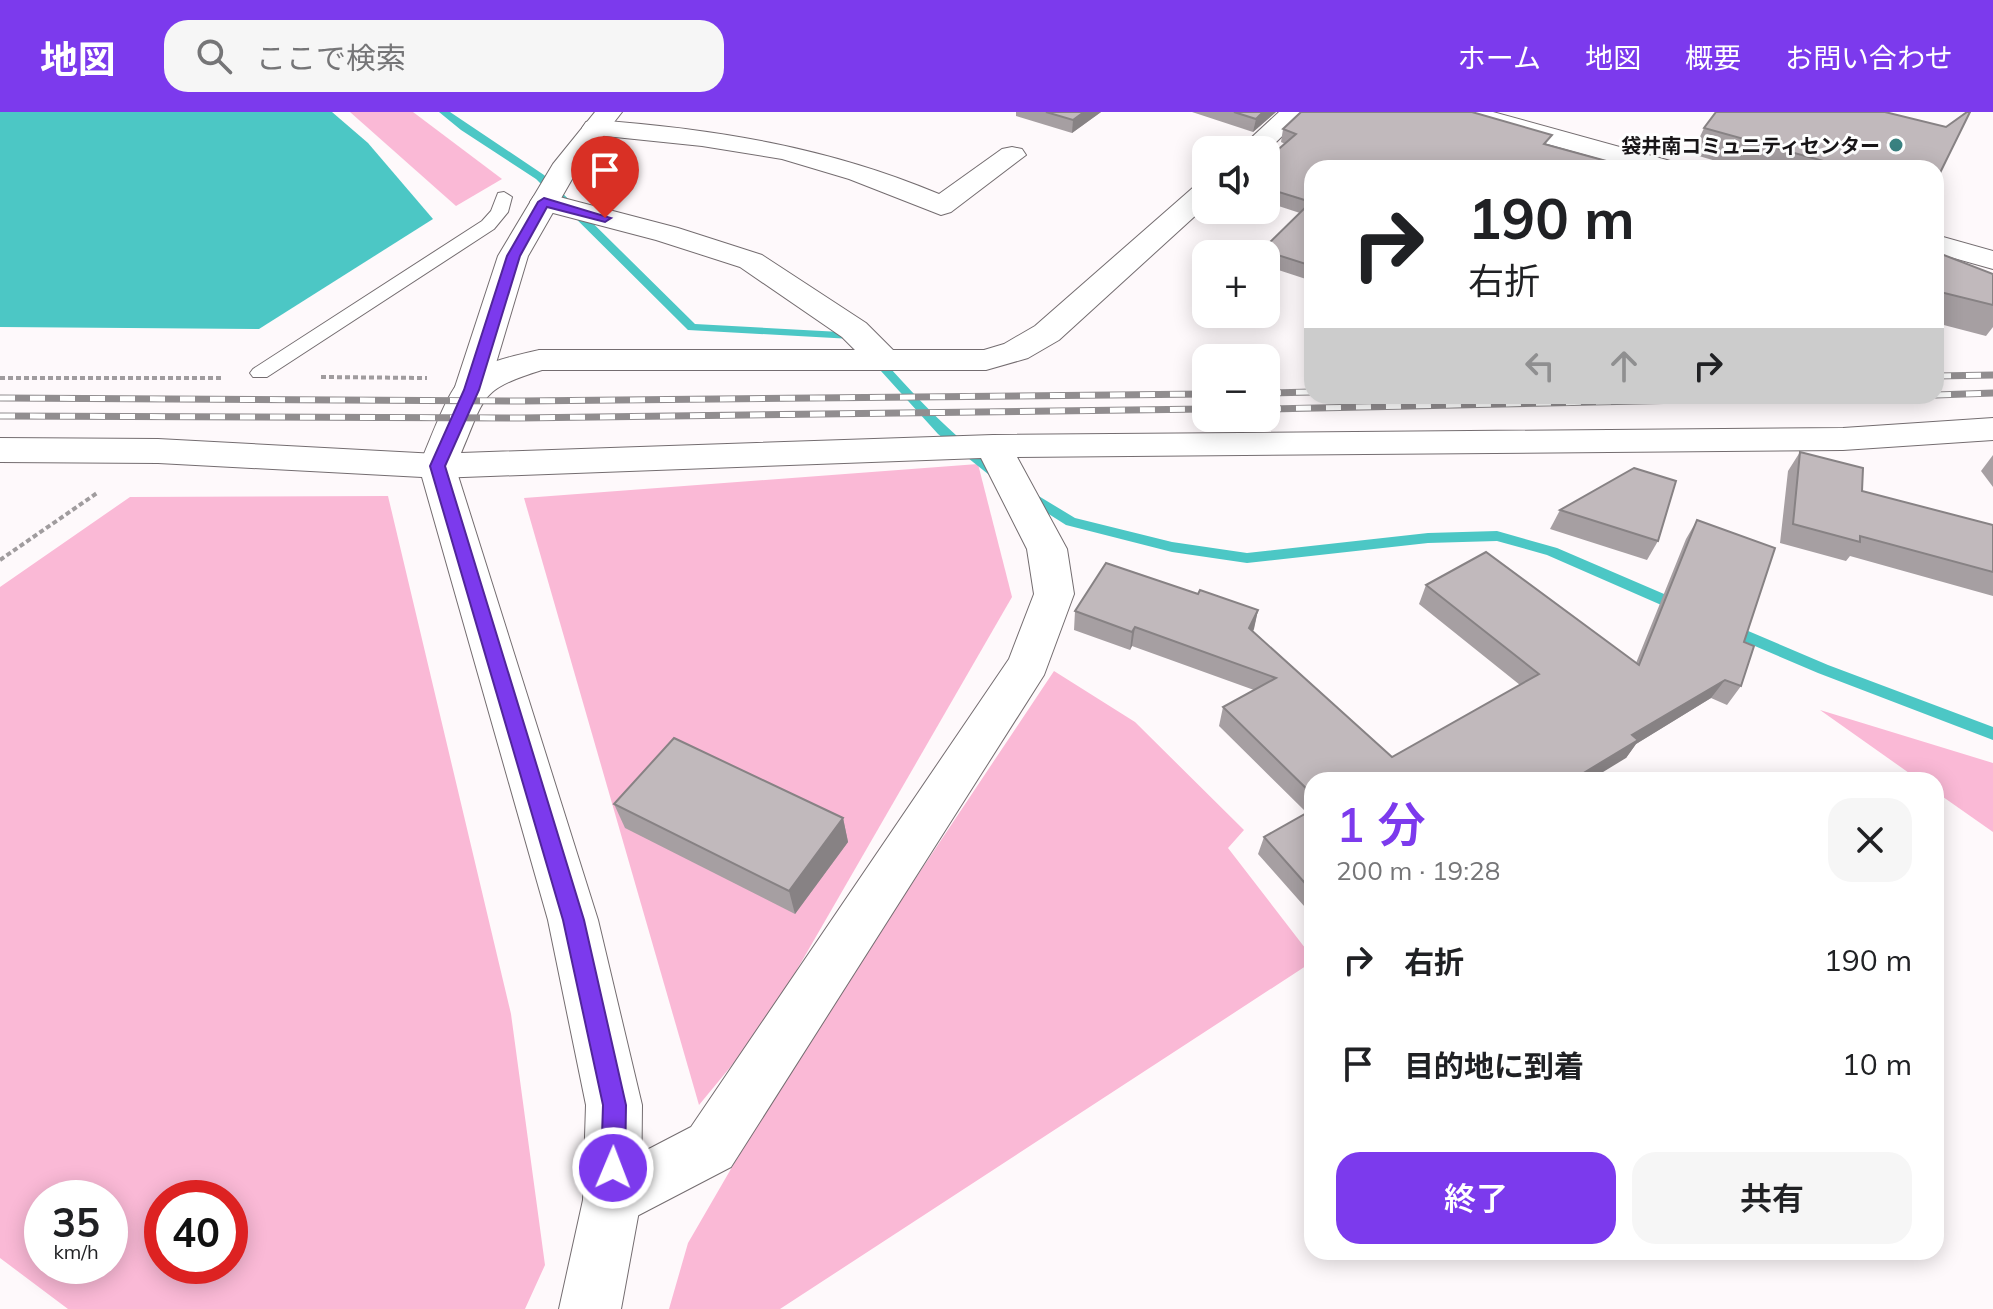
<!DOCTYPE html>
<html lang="ja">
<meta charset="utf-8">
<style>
body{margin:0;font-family:Mulish,"Noto Sans JP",sans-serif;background:#f6f6f6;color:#202124;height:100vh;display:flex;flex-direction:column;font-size:30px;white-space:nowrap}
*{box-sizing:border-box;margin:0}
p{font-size:26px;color:#757577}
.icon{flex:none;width:44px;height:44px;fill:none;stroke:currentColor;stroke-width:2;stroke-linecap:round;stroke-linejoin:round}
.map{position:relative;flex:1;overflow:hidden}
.drawer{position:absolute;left:1304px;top:660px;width:640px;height:488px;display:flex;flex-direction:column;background:#fff;border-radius:24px;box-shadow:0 4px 20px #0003}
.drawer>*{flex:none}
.banner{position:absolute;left:1304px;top:48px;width:640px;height:244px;border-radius:24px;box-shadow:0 4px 20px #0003;background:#fff;color:#202124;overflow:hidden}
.tools{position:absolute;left:1192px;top:24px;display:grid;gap:16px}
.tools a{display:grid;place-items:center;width:88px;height:88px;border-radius:16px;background:#fff;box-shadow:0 4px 20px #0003;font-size:40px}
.speed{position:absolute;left:24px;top:1068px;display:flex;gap:16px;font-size:40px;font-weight:700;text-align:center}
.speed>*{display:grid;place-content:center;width:104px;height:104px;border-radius:50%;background:#fff;box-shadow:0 4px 20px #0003;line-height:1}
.speed small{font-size:20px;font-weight:400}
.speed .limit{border:12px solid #d22;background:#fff;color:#111}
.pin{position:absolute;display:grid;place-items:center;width:68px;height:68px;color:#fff;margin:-82px -34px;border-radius:50% 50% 50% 0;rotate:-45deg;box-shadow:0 0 8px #0007}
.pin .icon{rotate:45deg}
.me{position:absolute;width:88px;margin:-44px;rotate:1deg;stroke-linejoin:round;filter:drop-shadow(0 0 6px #0008)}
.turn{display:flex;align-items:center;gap:28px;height:168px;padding:0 32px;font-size:36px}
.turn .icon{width:104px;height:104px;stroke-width:2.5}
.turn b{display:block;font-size:56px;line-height:68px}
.lanes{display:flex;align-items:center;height:76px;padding:0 32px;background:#0003;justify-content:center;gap:40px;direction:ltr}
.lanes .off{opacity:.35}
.round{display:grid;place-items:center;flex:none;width:84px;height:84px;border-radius:24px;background:#f6f6f6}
.summary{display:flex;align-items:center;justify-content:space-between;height:136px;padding:0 32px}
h1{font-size:48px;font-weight:600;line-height:60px;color:#7c3aed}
.button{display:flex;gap:16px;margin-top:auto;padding:16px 32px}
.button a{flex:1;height:92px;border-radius:24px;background:#7c3aed;color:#fff;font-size:32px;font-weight:600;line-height:92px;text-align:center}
.button a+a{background:#f6f6f6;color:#202124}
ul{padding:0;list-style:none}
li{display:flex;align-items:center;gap:24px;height:104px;padding:0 32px}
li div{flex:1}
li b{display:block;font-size:30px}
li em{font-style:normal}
header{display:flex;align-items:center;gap:48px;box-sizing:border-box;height:112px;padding:0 40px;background:#7c3aed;color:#fff}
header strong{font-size:38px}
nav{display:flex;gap:44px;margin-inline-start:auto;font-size:28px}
.search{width:560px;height:72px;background:#f6f6f6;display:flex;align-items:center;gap:20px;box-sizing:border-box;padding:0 28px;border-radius:24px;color:#757577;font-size:30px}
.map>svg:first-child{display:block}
</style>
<header>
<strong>地図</strong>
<div class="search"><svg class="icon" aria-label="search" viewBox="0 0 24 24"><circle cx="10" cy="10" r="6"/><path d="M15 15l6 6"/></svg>ここで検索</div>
<nav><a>ホーム</a><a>地図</a><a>概要</a><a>お問い合わせ</a></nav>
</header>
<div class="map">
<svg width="1993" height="1197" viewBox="0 0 1993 1197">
<rect width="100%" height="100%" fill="#fef9fb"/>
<g fill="#fab9d6" fill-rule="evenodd">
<polygon points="350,0 413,0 502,67 456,94"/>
<polygon points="978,352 1012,485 765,913 699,993 524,386"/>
<path d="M388 384 511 902 545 1153 525 1197H68L0 1146V475L130 385ZM110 1086V1154H42V1086ZM230 1086V1154H162V1086Z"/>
<polygon points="1054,559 1135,610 1244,718 1228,736 1312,845 1312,850 780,1197 669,1197 688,1131 757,1012 867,839"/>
<polygon points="1820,598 1993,651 1993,720 1936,680 1936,668 1919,668"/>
</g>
<polygon fill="#4cc7c5" points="0,0 332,0 368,31 433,107 259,217 0,215"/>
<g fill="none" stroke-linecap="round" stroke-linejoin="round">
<g fill="#4cc7c5" fill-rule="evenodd">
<path d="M439 0H450L544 63 695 212 859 221C905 273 950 325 1008 364V370H998L938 322 852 227 688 218 536 67 461 18Z"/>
<polygon points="1027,377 1075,406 1172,430 1247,441 1428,421 1497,419 1557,436 1685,491 1687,495 1685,499 1675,499 1547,443 1497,429 1428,431 1247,451 1172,440 1066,413 1022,385 1020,382"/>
<polygon points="1727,510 1828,553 1993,615 1993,628 1818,561 1722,520 1719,516 1722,512"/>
</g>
<g stroke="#746d70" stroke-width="2">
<polygon id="service" points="504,80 512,85 508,100 494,117 267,265 253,265 250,261 253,257 482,109 491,99 498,81"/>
</g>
<g stroke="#746d70" stroke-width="2">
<g id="minor">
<polygon points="1279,0 1307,0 1266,40 1238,38"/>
<path d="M595 8C715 17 827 35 939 82L1002 37 1012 35 1022 37 1026 43 951 100 941 103 849 67 782 47 702 34 586 22 582 16 586 10Z"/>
<path d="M1206 70V94L1059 228 1028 246 986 258H542C479 278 486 283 461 341L993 323 1843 316 1993 306V328L1843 338 1017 345 1067 437 1074 482 1044 563 731 1055 612 1117 591 1109 583 1088 591 1067 691 1015 1009 547 1034 482 1027 437 981 346 437 366 424 362 419 354C428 334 445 285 459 270 479 251 513 244 539 238H855L842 225 740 155 656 128 534 96 530 90 534 84 544 81 678 116 762 143 866 211 893 238H984L1004 232 1035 214 1196 73Z"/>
</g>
</g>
<g stroke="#746d70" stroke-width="2">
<g id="tertiary">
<polygon points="595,0 622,0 579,55 528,144 488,278 483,285 471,288 459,285 454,278 498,144 553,52"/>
<polygon points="1451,0 1493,0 1674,50 1678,56 1633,56 1455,6"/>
<polygon points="1936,123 1993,139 1993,157 1936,141"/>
<polygon points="0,326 158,327 437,342 450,346 455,354 598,808 642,993 641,1088 621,1197 559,1197 583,1088 586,993 548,808 422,365 158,351 0,350"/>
</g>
</g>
<g stroke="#a09c9e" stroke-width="4" stroke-dasharray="5 3" stroke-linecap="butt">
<polyline points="321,265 427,266"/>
<polyline points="0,266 223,266"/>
<polyline points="0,448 97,381"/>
</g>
<use href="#service" fill="#fff" fill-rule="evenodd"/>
<use href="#minor" fill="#fff" fill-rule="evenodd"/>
<use href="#tertiary" fill="#fff" fill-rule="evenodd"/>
<g stroke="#918d8f" stroke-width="7">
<g id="rail">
<polyline points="1936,264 1993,263"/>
<polyline points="1266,281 1312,280"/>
<polyline points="1936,283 1993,281"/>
<polyline points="0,286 522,289 1206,282"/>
<polyline points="1266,297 1878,284"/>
<polyline points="0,304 520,306 1206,297"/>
</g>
</g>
<use href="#rail" stroke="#fff" stroke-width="5" stroke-dasharray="15" stroke-linecap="butt"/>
</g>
<g fill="#a69fa2">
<polygon points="1016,0 1101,0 1072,21 1016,4"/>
<polygon points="1192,0 1276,0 1253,20"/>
<polygon points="1301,0 1312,56 1312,169 1266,154 1266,142 1262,142 1262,138 1300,101 1266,90 1266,48 1285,32 1281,30 1283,17"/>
<polygon points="1704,16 1936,56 1740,56 1692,42"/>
<polygon points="1936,140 1993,162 1993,215 1986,224 1936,211"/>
<polygon points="1800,340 1862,379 1993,413 1993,484 1850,444 1846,449 1780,431 1788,359"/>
<polygon points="1993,343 1993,375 1981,359"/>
<polygon points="1560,398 1658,429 1647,448 1550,417"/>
<polygon points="1697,408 1744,530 1741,574 1727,593 1711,586 1636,632 1626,646 1312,668 1312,803 1258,742 1264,725 1307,701 1219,614 1223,595 1254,578 1132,534 1130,538 1074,518 1075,499 1198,482 1258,498 1253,519 1392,645 1520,573 1419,492 1426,473 1636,551 1686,427"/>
<polygon points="614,692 843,706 848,730 795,802 625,716"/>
</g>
<g fill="#878284">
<polygon points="1084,0 1101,0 1072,21 1073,8"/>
<polygon points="1263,0 1276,0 1253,20 1256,7"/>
<polygon points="1258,498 1254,517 1245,534 1249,516"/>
<polygon points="1135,515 1132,534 1130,538 1132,520"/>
<polygon points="1725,568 1711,586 1636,632 1626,646 1590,668 1572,668 1632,623"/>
<polygon points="843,706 848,730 795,802 789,779"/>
</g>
<g fill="#c1b9bc" stroke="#878284" stroke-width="2">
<polygon points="1046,0 1084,0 1073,8"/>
<polygon points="1234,0 1263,0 1256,7"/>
<polygon points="1301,0 1472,0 1552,23 1544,32 1632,56 1312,56 1312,154 1262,138 1311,90 1266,76 1266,48 1296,22 1283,17"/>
<polygon points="1716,0 1885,0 1946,15 1967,0 1970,0 1936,69 1936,56 1849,56 1704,16"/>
<polygon points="1936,140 1993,162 1993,193 1936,179"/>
<polygon points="1800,340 1863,356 1862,379 1993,413 1993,460 1860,424 1860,430 1793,412"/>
<polygon points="1634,356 1676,369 1658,429 1560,398"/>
<polygon points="1697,408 1775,436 1744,530 1754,534 1741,574 1725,568 1632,623 1638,628 1572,668 1312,668 1312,682 1223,595 1276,566 1135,515 1132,520 1075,499 1106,451 1198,482 1200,478 1258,498 1249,516 1392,645 1539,562 1426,473 1486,440 1639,553"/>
<polygon points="674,626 843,706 789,779 614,692"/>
<polygon points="1312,698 1312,779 1264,725"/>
</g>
<polygon fill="#7c3aed" stroke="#51269a" stroke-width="2" points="544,86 611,106 605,110 547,95 520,144 479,278 445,354 584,808 626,993 625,1056 621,1065 613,1068 604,1065 601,1056 603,993 563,808 430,354 464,278 507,144 538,90"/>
<circle fill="#398180" stroke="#fff" stroke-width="3" cx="1896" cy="33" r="8"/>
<g text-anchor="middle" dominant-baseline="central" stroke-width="6" stroke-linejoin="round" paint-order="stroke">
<g font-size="20" font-weight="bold" fill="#191618" stroke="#fff" text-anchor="end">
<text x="1880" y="33">袋井南コミュニティセンター</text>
</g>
</g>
</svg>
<div class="tools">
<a><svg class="icon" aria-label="sound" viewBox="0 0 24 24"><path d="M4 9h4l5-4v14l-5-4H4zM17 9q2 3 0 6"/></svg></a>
<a>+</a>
<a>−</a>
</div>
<div class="speed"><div>35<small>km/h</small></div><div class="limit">40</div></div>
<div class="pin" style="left:605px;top:106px;background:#d93025"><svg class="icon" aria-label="arrive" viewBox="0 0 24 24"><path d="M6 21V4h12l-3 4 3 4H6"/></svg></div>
<svg class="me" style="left:613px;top:1056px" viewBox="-20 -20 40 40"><circle r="17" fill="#7c3aed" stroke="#fff" stroke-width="3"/><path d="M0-11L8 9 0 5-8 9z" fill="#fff"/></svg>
<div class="banner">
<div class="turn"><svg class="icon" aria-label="right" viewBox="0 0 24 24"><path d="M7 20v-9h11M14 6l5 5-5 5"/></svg><div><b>190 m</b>右折</div></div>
<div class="lanes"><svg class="icon off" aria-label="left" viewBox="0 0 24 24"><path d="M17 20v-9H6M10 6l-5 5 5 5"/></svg><svg class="icon off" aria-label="ahead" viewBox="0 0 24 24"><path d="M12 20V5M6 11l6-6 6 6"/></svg><svg class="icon" aria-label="right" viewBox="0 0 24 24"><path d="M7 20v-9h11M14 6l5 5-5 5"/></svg></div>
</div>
<section class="drawer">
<div class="summary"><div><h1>1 分</h1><p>200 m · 19:28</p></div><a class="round"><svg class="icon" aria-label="close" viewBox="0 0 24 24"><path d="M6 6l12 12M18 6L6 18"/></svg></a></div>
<ul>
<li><svg class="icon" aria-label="right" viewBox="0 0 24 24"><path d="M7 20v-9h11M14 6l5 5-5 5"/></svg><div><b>右折</b></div><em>190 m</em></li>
<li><svg class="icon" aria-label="arrive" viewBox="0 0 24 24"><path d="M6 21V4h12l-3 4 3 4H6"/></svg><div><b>目的地に到着</b></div><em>10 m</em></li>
</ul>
<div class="button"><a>終了</a><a>共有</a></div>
</section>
</div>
